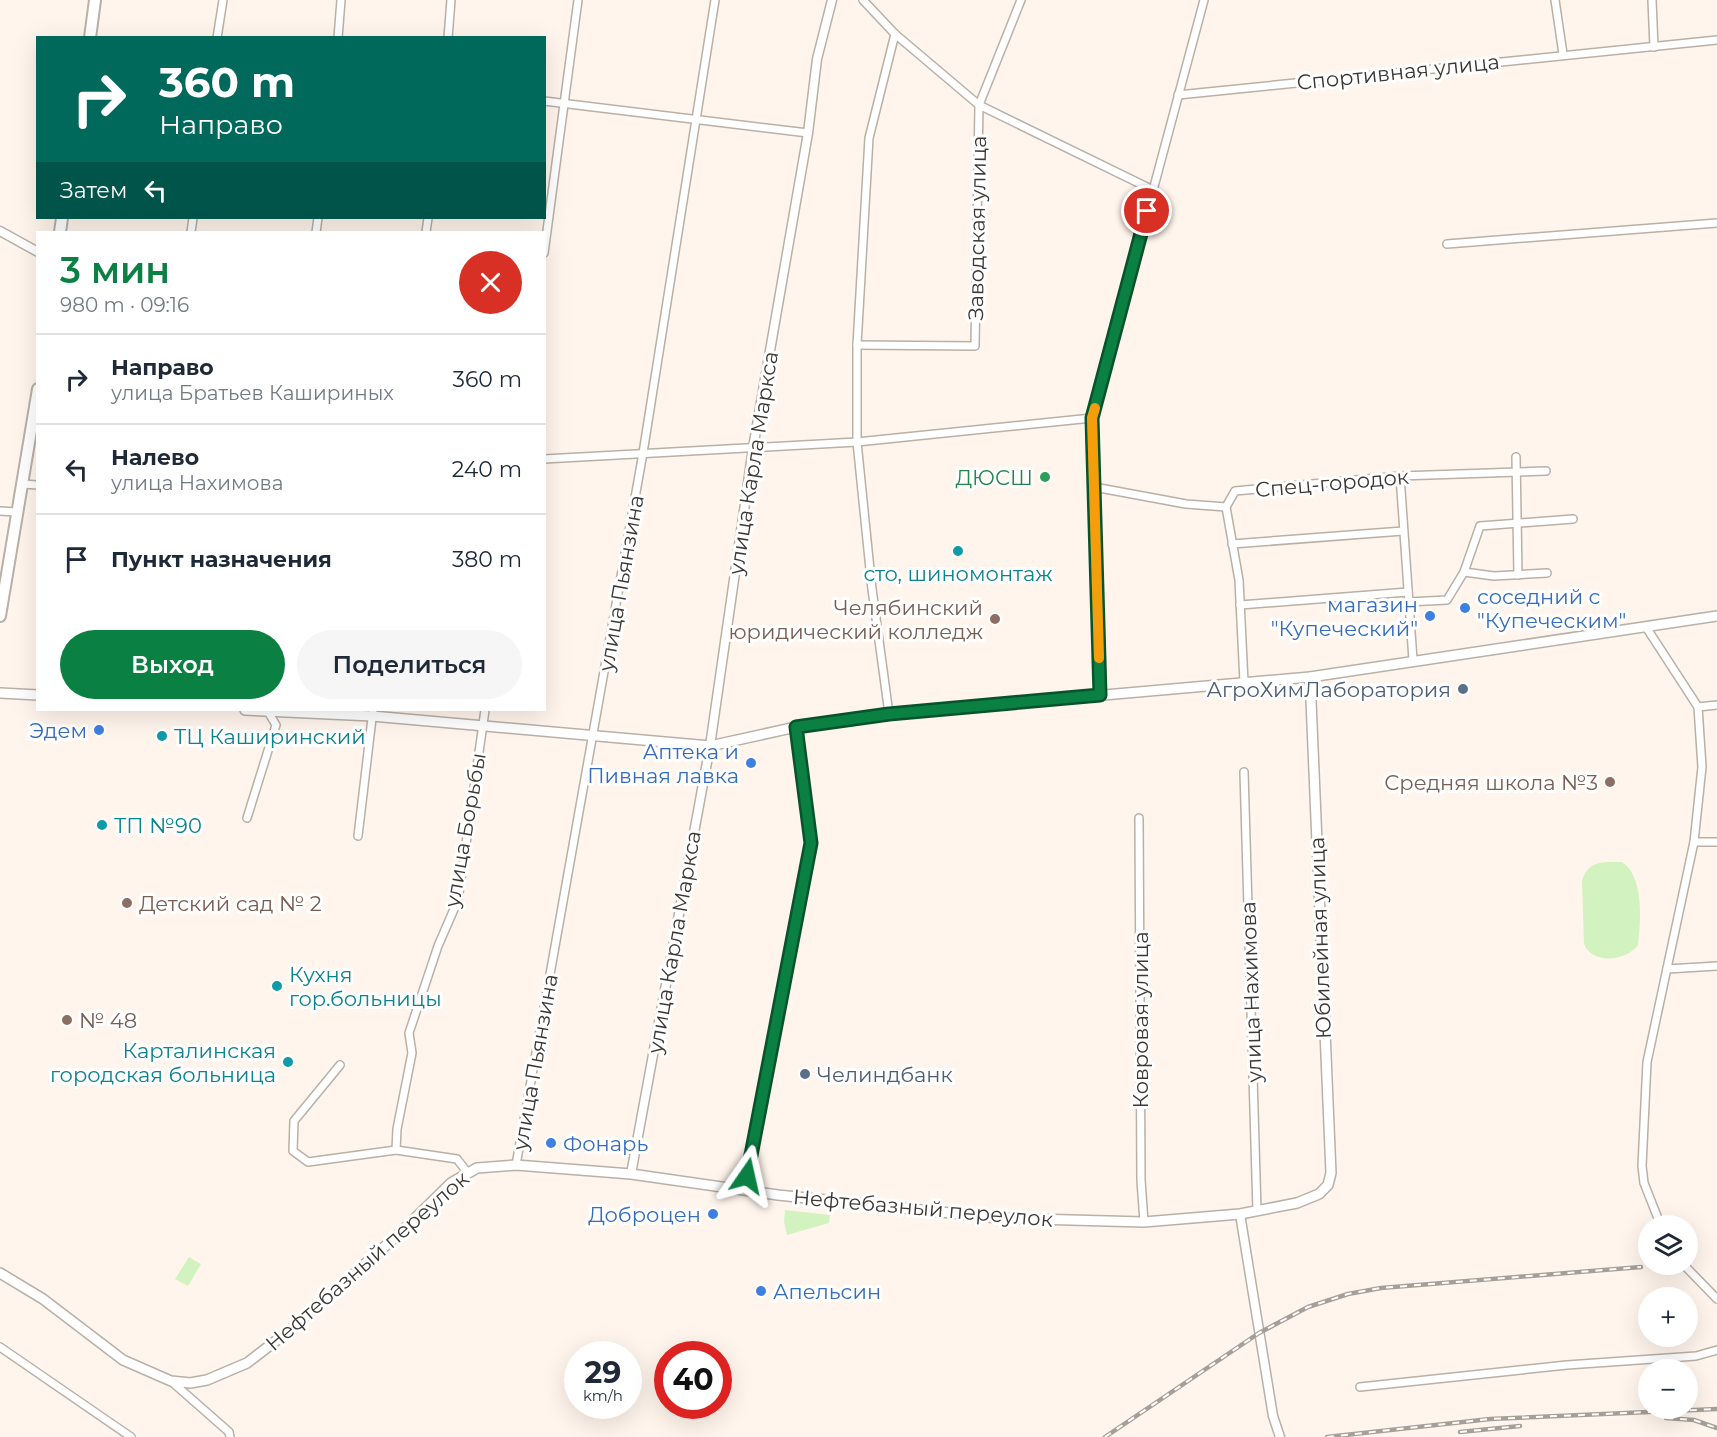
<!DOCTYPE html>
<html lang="ru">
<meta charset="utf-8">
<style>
body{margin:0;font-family:Montserrat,sans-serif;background:#f6f6f7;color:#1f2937;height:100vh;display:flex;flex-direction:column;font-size:22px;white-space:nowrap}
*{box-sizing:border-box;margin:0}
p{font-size:20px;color:#747a83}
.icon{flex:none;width:33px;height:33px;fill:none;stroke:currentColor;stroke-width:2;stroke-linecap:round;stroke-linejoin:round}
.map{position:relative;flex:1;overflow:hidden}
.details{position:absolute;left:36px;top:231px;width:510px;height:480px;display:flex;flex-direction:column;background:#fff;border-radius:0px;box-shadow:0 6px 24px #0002}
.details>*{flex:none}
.banner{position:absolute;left:36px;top:36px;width:510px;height:183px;border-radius:0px;box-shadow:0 6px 24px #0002;background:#00695c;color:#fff;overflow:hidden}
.fabs{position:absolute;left:1638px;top:1215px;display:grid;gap:12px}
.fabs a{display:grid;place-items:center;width:60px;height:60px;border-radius:50%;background:#fff;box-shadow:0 6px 24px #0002;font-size:30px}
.speed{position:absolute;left:564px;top:1341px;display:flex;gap:12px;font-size:30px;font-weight:700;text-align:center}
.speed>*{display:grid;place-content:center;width:78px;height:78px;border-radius:50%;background:#fff;box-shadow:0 6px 24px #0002;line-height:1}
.speed small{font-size:15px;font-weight:400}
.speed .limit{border:9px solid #d22;background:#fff;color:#111}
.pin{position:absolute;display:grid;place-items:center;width:51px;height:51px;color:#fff;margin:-26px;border:3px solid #fff;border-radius:50%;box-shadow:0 2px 6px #0007}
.me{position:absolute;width:66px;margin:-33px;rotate:11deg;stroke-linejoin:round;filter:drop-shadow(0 0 4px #0008)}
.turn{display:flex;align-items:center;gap:21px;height:126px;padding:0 24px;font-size:27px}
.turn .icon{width:78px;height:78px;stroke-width:2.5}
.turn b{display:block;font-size:42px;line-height:51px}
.then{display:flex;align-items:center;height:57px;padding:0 24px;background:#0003;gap:12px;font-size:22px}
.round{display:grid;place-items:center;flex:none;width:63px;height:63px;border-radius:32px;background:#f6f6f7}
.summary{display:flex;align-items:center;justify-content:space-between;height:102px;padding:0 24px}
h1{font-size:36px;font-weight:600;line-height:45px;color:#0b8043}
.cta{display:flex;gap:12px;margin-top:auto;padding:12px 24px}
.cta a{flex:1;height:69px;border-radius:36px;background:#0b8043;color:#fff;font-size:24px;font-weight:600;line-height:69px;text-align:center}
.cta a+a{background:#f6f6f7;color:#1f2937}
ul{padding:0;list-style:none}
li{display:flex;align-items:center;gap:18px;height:90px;padding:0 24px;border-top:2px solid #e0e1e3}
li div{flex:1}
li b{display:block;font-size:22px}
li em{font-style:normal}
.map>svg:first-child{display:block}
</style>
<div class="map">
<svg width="1717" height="1437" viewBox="0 0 1717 1437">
<rect width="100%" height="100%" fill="#fff5ec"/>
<g fill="#d2f3c0">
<path d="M1622 862C1644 876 1641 921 1638 945 1627 961 1592 965 1584 944L1582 881C1588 860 1603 862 1622 862Z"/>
<polygon points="785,1210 830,1215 829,1223 787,1235 784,1222"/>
<polygon points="189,1257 201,1264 188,1286 175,1279"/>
</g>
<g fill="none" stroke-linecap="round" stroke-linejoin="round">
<g stroke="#b9b0a7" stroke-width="10">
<g id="minor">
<polyline points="863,0 895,34 979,105 1153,190"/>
<polyline points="1555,0 1563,54"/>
<polyline points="1652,0 1654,47"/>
<polyline points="217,38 223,0"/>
<polyline points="338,38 341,0"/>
<polyline points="448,38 451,0"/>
<polyline points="1178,95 1717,40"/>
<polyline points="544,101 808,133"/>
<polyline points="191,232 193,218"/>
<polyline points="316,232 318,218"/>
<polyline points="426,232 428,218"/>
<polyline points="1447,244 1717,223"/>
<polyline points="544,253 578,0"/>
<polyline points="857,345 975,346 979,105 1021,0"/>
<polyline points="1516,457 1518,575"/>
<polyline points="544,459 857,442 1092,418"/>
<polyline points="1400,476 1413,660"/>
<polyline points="22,484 38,485"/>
<polyline points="1094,487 1186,504 1226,507 1235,491 1400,476 1546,471"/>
<polyline points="1226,507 1239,580 1244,682"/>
<polyline points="0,511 16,512"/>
<polyline points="1232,544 1403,531"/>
<polyline points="1464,572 1494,576 1547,573"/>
<polyline points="1408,602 1447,600 1464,572 1480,526 1573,519"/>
<polyline points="1240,605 1408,592"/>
<polyline points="1646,627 1698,707 1702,767 1694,842 1647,1062 1642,1166 1644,1183 1661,1226"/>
<polyline points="1100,695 1092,418 1204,0"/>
<polyline points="1698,707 1717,705"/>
<polyline points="889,714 872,589 857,442 857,345 869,138 895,34"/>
<polyline points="1244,772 1257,1211"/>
<polyline points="247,818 276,725 267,710"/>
<polyline points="1139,818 1141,1180 1144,1222"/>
<polyline points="358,836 373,710"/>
<polyline points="1694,842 1717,842"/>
<polyline points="1667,969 1717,966"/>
<polyline points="340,1065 294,1121 293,1151 308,1162 396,1150"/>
<polyline points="516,1165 643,453 715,0"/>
<polyline points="467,1172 457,1159 396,1150 397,1129 412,1053 409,1033 438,946 458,900 485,710"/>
<polyline points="1683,1264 1717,1299"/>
<polyline points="0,1347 131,1437"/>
<polyline points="171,1381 229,1432 230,1437"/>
<polyline points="1360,1387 1567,1365 1696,1356 1717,1350"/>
</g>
</g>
<g stroke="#b9b0a7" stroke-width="11">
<g id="tertiary">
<polyline points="0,231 38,252"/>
<polyline points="631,1174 710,746 753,448 808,133 817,59 832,0"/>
<polyline points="745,1190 811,843 796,727"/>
<polyline points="1240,1214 1273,1416 1280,1437"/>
</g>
</g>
<g stroke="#b9b0a7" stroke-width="12">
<g id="secondary">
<polyline points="0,693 38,695"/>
<polyline points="245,710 372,716 710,746 796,727 889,714 1310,677 1717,616"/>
<polyline points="0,1273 43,1299 123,1360 171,1381 190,1383 207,1380 247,1363 290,1330 399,1234 451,1183 477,1168 516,1165 631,1174 778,1195 998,1218 1144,1222 1240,1214 1297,1203 1319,1194 1328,1185 1331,1173 1310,677"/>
</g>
</g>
<g stroke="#b9b0a7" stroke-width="14">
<g id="primary">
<polyline points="90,38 95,0"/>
<polyline points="60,232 62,218"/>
<polyline points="0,616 38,389"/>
</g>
</g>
<use href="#minor" stroke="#fff" stroke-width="7"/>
<use href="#tertiary" stroke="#fff" stroke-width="8"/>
<use href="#secondary" stroke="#fff" stroke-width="9"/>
<use href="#primary" stroke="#fff" stroke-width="10"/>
<g stroke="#a69f98" stroke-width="4.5">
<g id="rail">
<polyline points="1666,1418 1694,1420 1717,1428"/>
<polyline points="1460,1432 1520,1426"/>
<polyline points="1105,1437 1259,1333 1308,1307 1348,1294 1381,1288 1641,1267"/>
<polyline points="1327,1437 1490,1419 1717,1409"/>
</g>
</g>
<use href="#rail" stroke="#fff" stroke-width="2" stroke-dasharray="7" stroke-linecap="butt"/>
</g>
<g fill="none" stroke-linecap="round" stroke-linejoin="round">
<g stroke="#07532c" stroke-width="15">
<polyline id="route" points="747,1176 811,843 796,727 889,714 1100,695 1092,418 1147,211"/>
</g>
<use href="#route" stroke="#0b8043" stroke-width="10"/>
<polyline stroke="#f59e0b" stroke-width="10" points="1095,408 1092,418 1099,658"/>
</g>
<circle fill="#2e9e5b" stroke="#fff" stroke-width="2" cx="1045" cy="477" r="6"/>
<g fill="#0f9aa8" stroke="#fff" stroke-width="2">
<circle cx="958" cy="551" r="6"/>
<circle cx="162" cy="736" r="6"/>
<circle cx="102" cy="825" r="6"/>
<circle cx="277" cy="986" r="6"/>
<circle cx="288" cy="1062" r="6"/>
</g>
<g fill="#3f7fe0" stroke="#fff" stroke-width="2">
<circle cx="1465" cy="608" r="6"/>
<circle cx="1430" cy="616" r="6"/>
<circle cx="99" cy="730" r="6"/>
<circle cx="751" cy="763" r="6"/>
<circle cx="551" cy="1143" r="6"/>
<circle cx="713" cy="1214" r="6"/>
<circle cx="761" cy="1291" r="6"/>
</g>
<g fill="#8d6e63" stroke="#fff" stroke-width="2">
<circle cx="995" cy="619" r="6"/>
<circle cx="1610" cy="782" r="6"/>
<circle cx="127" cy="903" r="6"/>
<circle cx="67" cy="1020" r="6"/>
</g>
<g fill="#5c6f8a" stroke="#fff" stroke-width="2">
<circle cx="1463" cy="689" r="6"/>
<circle cx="805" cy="1074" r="6"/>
</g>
<g text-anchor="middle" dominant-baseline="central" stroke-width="6" stroke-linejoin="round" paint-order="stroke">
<g font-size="21" fill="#3c3834" stroke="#fff">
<text transform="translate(1398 72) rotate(-6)">Спортивная улица</text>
<text transform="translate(977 228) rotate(-89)">Заводская улица</text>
<text transform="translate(753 463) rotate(-81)">улица Карла Маркса</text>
<text transform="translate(1332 483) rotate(-5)">Спец-городок</text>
<text transform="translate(621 583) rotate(-80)">улица Пьянзина</text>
<text transform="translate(465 830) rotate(-80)">улица Борьбы</text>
<text transform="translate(1320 938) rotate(-92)">Юбилейная улица</text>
<text transform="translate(674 942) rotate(-80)">улица Карла Маркса</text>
<text transform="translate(1251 992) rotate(-92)">улица Нахимова</text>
<text transform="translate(1140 1020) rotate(-90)">Ковровая улица</text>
<text transform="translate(535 1062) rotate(-80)">улица Пьянзина</text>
<text transform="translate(923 1208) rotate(5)">Нефтебазный переулок</text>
<text transform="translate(367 1261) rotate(-41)">Нефтебазный переулок</text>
</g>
<g font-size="21" fill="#27864d" stroke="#fff" text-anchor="end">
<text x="1033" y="477">ДЮСШ</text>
</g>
<g font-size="21" fill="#0d838f" stroke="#fff" text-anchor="start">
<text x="958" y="573" text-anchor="middle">сто, шиномонтаж</text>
<text x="174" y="736">ТЦ Каширинский</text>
<text x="114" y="825">ТП №90</text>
<text x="289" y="974">Кухня<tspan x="289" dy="24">гор.больницы</tspan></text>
<text x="276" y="1050" text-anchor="end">Карталинская<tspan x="276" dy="24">городская больница</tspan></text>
</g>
<g font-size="21" fill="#366cbe" stroke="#fff" text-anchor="end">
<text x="1477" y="596" text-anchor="start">соседний с<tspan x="1477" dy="24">"Купеческим"</tspan></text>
<text x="1418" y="604">магазин<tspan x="1418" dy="24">"Купеческий"</tspan></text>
<text x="87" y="730">Эдем</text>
<text x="739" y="751">Аптека и<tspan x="739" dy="24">Пивная лавка</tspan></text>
<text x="563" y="1143" text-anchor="start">Фонарь</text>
<text x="701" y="1214">Доброцен</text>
<text x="773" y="1291" text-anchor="start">Апельсин</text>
</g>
<g font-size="21" fill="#785e54" stroke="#fff" text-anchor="end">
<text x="983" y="607">Челябинский<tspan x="983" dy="24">юридический колледж</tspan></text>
<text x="1598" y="782">Средняя школа №3</text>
<text x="139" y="903" text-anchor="start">Детский сад № 2</text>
<text x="79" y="1020" text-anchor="start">№ 48</text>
</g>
<g font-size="21" fill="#4e5e75" stroke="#fff" text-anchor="end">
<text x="1451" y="689">АгроХимЛаборатория</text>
<text x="817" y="1074" text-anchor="start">Челиндбанк</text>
</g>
</g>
</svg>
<div class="fabs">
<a><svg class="icon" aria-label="layers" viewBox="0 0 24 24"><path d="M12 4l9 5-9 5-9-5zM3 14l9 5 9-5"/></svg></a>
<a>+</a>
<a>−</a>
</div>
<div class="speed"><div>29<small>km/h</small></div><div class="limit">40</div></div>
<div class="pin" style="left:1147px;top:211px;background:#d93025"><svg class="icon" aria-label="arrive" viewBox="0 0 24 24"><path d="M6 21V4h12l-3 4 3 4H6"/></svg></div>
<svg class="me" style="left:747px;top:1176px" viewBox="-20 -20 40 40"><path d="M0-17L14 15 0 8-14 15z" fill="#0b8043" stroke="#fff" stroke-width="4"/></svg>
<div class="banner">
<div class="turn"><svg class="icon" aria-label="right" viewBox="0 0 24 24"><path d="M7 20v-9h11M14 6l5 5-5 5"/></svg><div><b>360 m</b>Направо</div></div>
<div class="then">Затем<svg class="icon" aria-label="left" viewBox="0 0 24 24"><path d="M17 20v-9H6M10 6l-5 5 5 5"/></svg></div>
</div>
<section class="details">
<div class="summary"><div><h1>3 мин</h1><p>980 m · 09:16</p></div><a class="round" style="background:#d93025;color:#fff"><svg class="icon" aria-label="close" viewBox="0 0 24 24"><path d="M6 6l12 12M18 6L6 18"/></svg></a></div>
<ul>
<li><svg class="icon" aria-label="right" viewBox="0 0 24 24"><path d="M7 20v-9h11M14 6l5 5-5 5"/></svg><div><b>Направо</b><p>улица Братьев Кашириных</p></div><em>360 m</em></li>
<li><svg class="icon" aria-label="left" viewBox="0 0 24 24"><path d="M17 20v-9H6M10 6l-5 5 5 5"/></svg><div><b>Налево</b><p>улица Нахимова</p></div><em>240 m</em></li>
<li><svg class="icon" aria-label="arrive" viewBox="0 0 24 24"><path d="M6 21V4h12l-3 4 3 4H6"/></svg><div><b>Пункт назначения</b></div><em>380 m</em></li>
</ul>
<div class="cta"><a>Выход</a><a>Поделиться</a></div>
</section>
</div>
